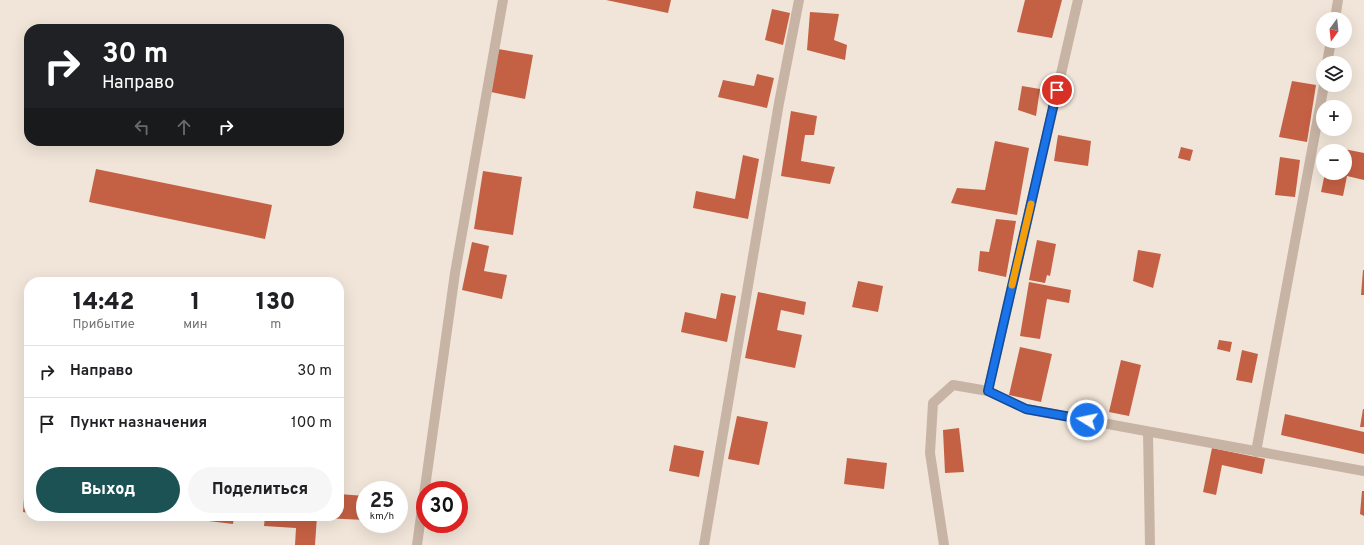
<!DOCTYPE html>
<html lang="ru">
<meta charset="utf-8">
<style>
body{margin:0;font-family:Overpass,sans-serif;background:#f6f6f6;color:#202124;height:100vh;display:flex;flex-direction:column;font-size:15px;white-space:nowrap}
*{box-sizing:border-box;margin:0}
p{font-size:13px;color:#757577}
.icon{flex:none;width:22px;height:22px;fill:none;stroke:currentColor;stroke-width:2;stroke-linecap:round;stroke-linejoin:round}
.map{position:relative;flex:1;overflow:hidden}
.sheet{position:absolute;left:24px;top:277px;width:320px;height:244px;display:flex;flex-direction:column;background:#fff;border-radius:16px;box-shadow:0 4px 16px #0002}
.sheet>*{flex:none}
.banner{position:absolute;left:24px;top:24px;width:320px;height:122px;border-radius:16px;box-shadow:0 4px 16px #0002;background:#202124;color:#fff;overflow:hidden}
.needle{width:26px;rotate:195deg}
.tools{position:absolute;left:1316px;top:12px;display:grid;gap:8px}
.tools a{display:grid;place-items:center;width:36px;height:36px;border-radius:50%;background:#fff;box-shadow:0 4px 16px #0002;font-size:20px}
.speed{position:absolute;left:356px;top:481px;display:flex;gap:8px;font-size:20px;font-weight:700;text-align:center}
.speed>*{display:grid;place-content:center;width:52px;height:52px;border-radius:50%;background:#fff;box-shadow:0 4px 16px #0002;line-height:1}
.speed small{font-size:10px;font-weight:400}
.speed .limit{border:6px solid #d22;background:#fff;color:#111}
.pin{position:absolute;display:grid;place-items:center;width:34px;height:34px;color:#fff;margin:-17px;border:2px solid #fff;border-radius:50%;box-shadow:0 1px 4px #0007}
.me{position:absolute;width:44px;margin:-22px;rotate:280deg;stroke-linejoin:round;filter:drop-shadow(0 0 3px #0008)}
.turn{display:flex;align-items:center;gap:14px;height:84px;padding:0 12px;font-size:18px}
.turn .icon{width:52px;height:52px;stroke-width:2.5}
.turn b{display:block;font-size:28px;line-height:34px}
.lanes{display:flex;align-items:center;height:38px;padding:0 12px;background:#0003;justify-content:center;gap:20px;direction:ltr}
.lanes .off{opacity:.35}
.eta{display:flex;justify-content:space-evenly;align-items:center;height:68px;text-align:center}
.eta b{font-size:24px;font-weight:800;line-height:28px}
.cta{display:flex;gap:8px;margin-top:auto;padding:8px 12px}
.cta a{flex:1;height:46px;border-radius:24px;background:#1d5254;color:#fff;font-size:16px;font-weight:800;line-height:46px;text-align:center}
.cta a+a{background:#f6f6f6;color:#202124}
ul{padding:0;list-style:none}
li{display:flex;align-items:center;gap:12px;height:52px;padding:0 12px;border-top:1px solid #e0e0e0}
li div{flex:1}
li b{display:block;font-size:15px}
li em{font-style:normal}
.map>svg:first-child{display:block}
</style>
<div class="map">
<svg width="1364" height="545" viewBox="0 0 1364 545">
<rect width="100%" height="100%" fill="#f1e5d9"/>
<g fill="#c46044">
<polygon points="606,0 671,0 668,13"/>
<polygon points="1025,0 1062,0 1052,38 1017,32"/>
<polygon points="772,9 790,13 783,45 765,40"/>
<polygon points="810,12 839,14 834,40 847,45 845,60 807,50"/>
<polygon points="498,49 533,55 525,99 491,92"/>
<polygon points="757,74 774,78 767,108 718,97 723,80 754,86"/>
<polygon points="1292,81 1316,85 1307,142 1279,137"/>
<polygon points="1022,86 1040,89 1036,116 1018,110"/>
<polygon points="791,111 817,116 814,135 805,135 801,161 835,167 830,184 781,176"/>
<polygon points="1058,135 1091,141 1088,166 1054,161"/>
<polygon points="995,141 1029,148 1017,215 951,203 957,188 985,190"/>
<polygon points="1329,146 1364,153 1364,180 1347,176 1343,196 1321,192 1325,173 1345,173 1345,151 1329,151"/>
<polygon points="1181,147 1193,150 1190,161 1178,158"/>
<polygon points="743,155 759,159 748,219 693,208 696,191 735,199"/>
<polygon points="1280,157 1300,160 1295,197 1275,195"/>
<polygon points="96,169 272,205 265,239 89,202"/>
<polygon points="483,171 522,177 513,235 474,229"/>
<polygon points="996,219 1016,221 1006,277 978,271 980,251 989,252"/>
<polygon points="1037,240 1056,244 1050,276 1047,275 1045,283 1029,280"/>
<polygon points="472,242 489,246 484,271 507,275 502,299 462,290"/>
<polygon points="1138,250 1161,254 1153,288 1133,281"/>
<polygon points="1363,270 1364,270 1364,295 1361,295"/>
<polygon points="858,281 883,286 878,312 852,307"/>
<polygon points="1029,282 1071,290 1069,303 1047,299 1040,339 1020,336"/>
<polygon points="758,292 806,302 804,315 781,310 777,330 802,335 795,368 745,358"/>
<polygon points="721,293 736,296 727,342 681,332 685,312 716,319"/>
<polygon points="1219,340 1232,342 1230,352 1217,349"/>
<polygon points="1020,347 1052,354 1041,402 1009,395"/>
<polygon points="1242,350 1258,354 1252,383 1236,380"/>
<polygon points="1121,360 1141,365 1129,416 1109,412"/>
<polygon points="1363,409 1364,409 1364,427 1360,427"/>
<polygon points="1285,414 1364,432 1364,454 1281,435"/>
<polygon points="737,416 768,422 759,465 728,459"/>
<polygon points="959,428 964,472 945,473 943,430"/>
<polygon points="674,445 704,451 699,477 669,471"/>
<polygon points="1212,448 1265,459 1262,474 1222,465 1216,495 1203,492"/>
<polygon points="27,457 29,457 29,513 23,512"/>
<polygon points="847,458 887,463 884,489 844,484"/>
<polygon points="432,488 441,489 441,490 432,490"/>
<polygon points="1362,491 1364,491 1364,516 1360,514"/>
<polygon points="459,492 465,493 460,520 459,520"/>
<polygon points="339,494 365,496 365,520 323,518 323,516 339,516"/>
<polygon points="185,516 234,516 233,524 184,518"/>
<polygon points="265,516 317,516 315,545 295,545 296,528 264,526"/>
</g>
<g fill="none" stroke-linecap="round" stroke-linejoin="round">
<g stroke="#c8b4a5" stroke-width="10">
<polyline points="1335,19 1338,0"/>
<polyline points="1327,63 1331,41"/>
<polyline points="988,391 1078,0"/>
<polyline points="1148,432 1150,545"/>
<polyline points="1256,452 1324,85"/>
<polyline points="417,545 455,273 503,0"/>
<polyline points="704,545 779,103 799,0"/>
<polyline points="944,545 930,453 933,403 953,385 988,391 1026,409 1364,471"/>
</g>
</g>
<g fill="none" stroke-linecap="round" stroke-linejoin="round">
<g stroke="#114b97" stroke-width="10">
<polyline id="route" points="1057,90 988,391 1026,409 1087,420"/>
</g>
<use href="#route" stroke="#1a73e8" stroke-width="7"/>
<polyline stroke="#f59e0b" stroke-width="7" points="1012,285 1031,204"/>
</g>
</svg>
<div class="tools">
<a><svg class="needle" viewBox="-14 -14 28 28"><path d="M0-13l5 13h-10z" fill="#e53935"/><path d="M0 13l5-13h-10z" fill="#757577"/></svg></a>
<a><svg class="icon" aria-label="layers" viewBox="0 0 24 24"><path d="M12 4l9 5-9 5-9-5zM3 14l9 5 9-5"/></svg></a>
<a>+</a>
<a>−</a>
</div>
<div class="speed"><div>25<small>km/h</small></div><div class="limit">30</div></div>
<div class="pin" style="left:1057px;top:90px;background:#d93025"><svg class="icon" aria-label="arrive" viewBox="0 0 24 24"><path d="M6 21V4h12l-3 4 3 4H6"/></svg></div>
<svg class="me" style="left:1087px;top:420px" viewBox="-20 -20 40 40"><circle r="17" fill="#1a73e8" stroke="#fff" stroke-width="3"/><path d="M0-11L8 9 0 5-8 9z" fill="#fff"/></svg>
<div class="banner">
<div class="turn"><svg class="icon" aria-label="right" viewBox="0 0 24 24"><path d="M7 20v-9h11M14 6l5 5-5 5"/></svg><div><b>30 m</b>Направо</div></div>
<div class="lanes"><svg class="icon off" aria-label="left" viewBox="0 0 24 24"><path d="M17 20v-9H6M10 6l-5 5 5 5"/></svg><svg class="icon off" aria-label="ahead" viewBox="0 0 24 24"><path d="M12 20V5M6 11l6-6 6 6"/></svg><svg class="icon" aria-label="right" viewBox="0 0 24 24"><path d="M7 20v-9h11M14 6l5 5-5 5"/></svg></div>
</div>
<section class="sheet">
<div class="eta">
<div><b>14:42</b><p>Прибытие</p></div>
<div><b>1</b><p>мин</p></div>
<div><b>130</b><p>m</p></div>
</div>
<ul>
<li><svg class="icon" aria-label="right" viewBox="0 0 24 24"><path d="M7 20v-9h11M14 6l5 5-5 5"/></svg><div><b>Направо</b></div><em>30 m</em></li>
<li><svg class="icon" aria-label="arrive" viewBox="0 0 24 24"><path d="M6 21V4h12l-3 4 3 4H6"/></svg><div><b>Пункт назначения</b></div><em>100 m</em></li>
</ul>
<div class="cta"><a>Выход</a><a>Поделиться</a></div>
</section>
</div>
